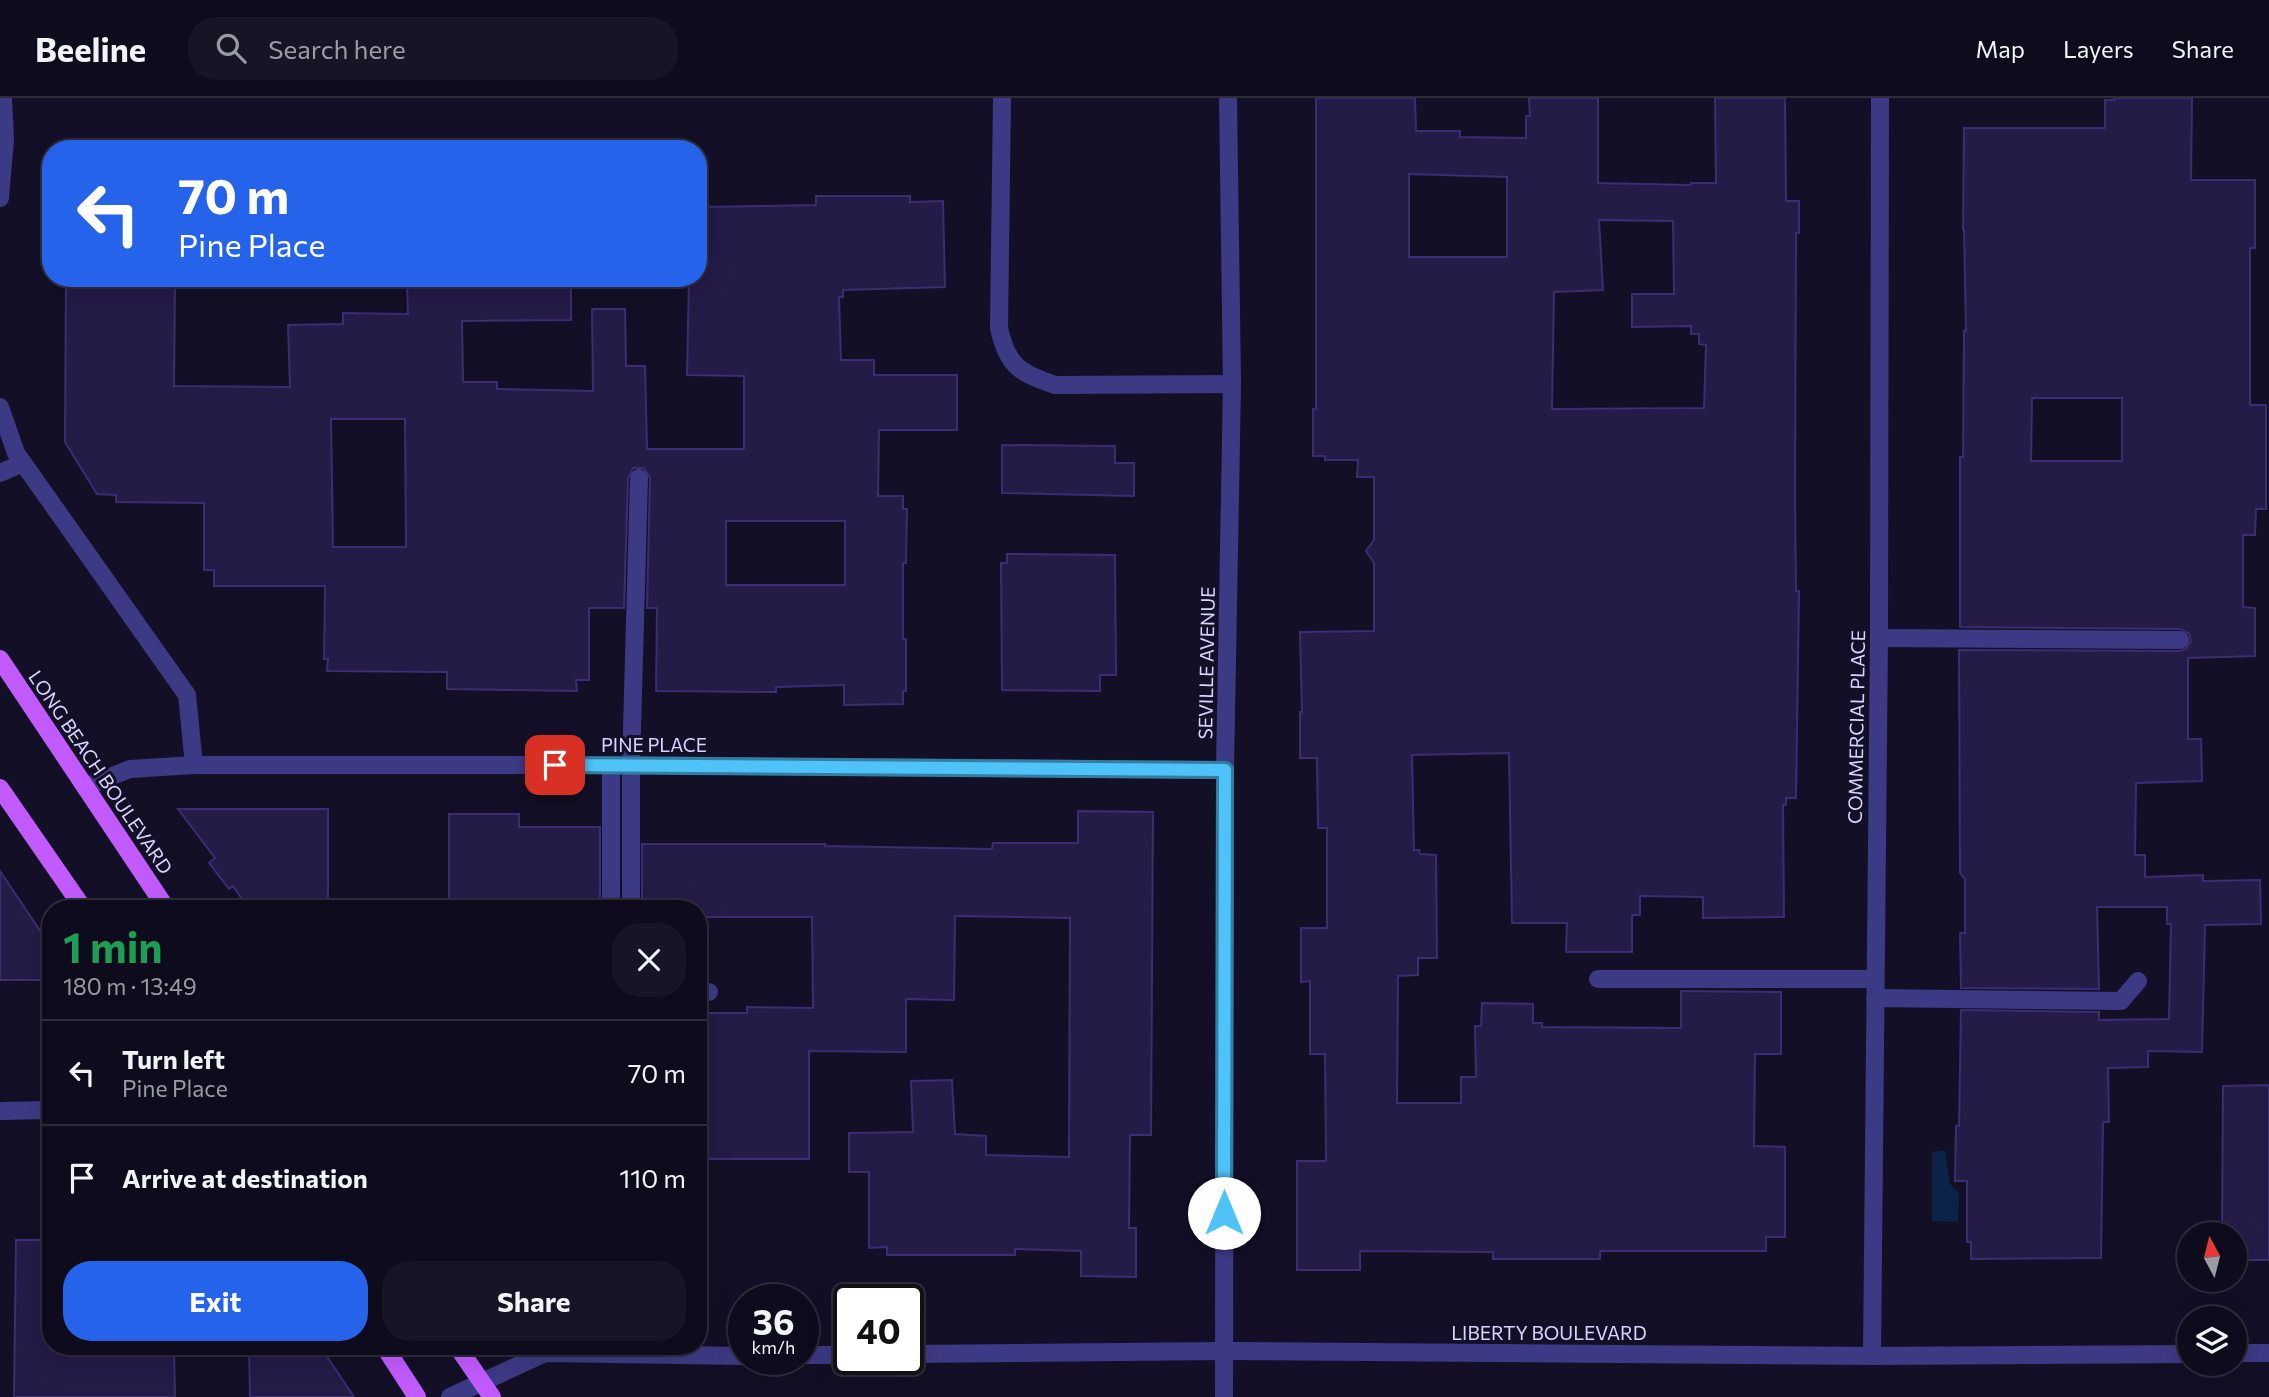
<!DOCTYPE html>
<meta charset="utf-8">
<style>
body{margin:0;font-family:Commissioner,sans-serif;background:#171425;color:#f1f3f6;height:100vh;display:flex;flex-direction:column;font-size:26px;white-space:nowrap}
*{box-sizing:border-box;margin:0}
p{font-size:23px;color:#9b9ba3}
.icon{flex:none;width:38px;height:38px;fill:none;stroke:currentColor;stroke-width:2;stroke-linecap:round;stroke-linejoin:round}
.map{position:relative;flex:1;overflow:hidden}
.panel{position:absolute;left:42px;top:802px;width:665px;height:455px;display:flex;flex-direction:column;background:#0e0b1c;border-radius:28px;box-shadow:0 7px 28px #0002,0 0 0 2px #2e2b3b}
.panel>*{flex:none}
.top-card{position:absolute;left:42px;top:42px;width:665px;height:147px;border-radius:28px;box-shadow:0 7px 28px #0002,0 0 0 2px #2e2b3b;background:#2563eb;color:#fff;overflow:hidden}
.needle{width:46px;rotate:353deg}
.tools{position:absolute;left:2177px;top:1124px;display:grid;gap:14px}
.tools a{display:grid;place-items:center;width:70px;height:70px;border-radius:50%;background:#0e0b1c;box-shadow:0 7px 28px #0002,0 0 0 2px #2e2b3b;font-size:35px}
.speed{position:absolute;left:728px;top:1186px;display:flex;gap:14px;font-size:35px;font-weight:700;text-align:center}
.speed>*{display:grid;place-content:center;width:91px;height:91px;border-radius:50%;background:#0e0b1c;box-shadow:0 7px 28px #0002,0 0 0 2px #2e2b3b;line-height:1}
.speed small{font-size:18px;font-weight:400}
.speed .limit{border:4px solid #111;border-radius:10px;background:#fff;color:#111}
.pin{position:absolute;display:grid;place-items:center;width:60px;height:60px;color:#fff;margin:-30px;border-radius:14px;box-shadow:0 4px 10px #0006}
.me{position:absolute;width:77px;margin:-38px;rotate:0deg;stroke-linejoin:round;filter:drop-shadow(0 0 5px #0008)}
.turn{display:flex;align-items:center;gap:24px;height:147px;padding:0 21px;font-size:32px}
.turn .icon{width:91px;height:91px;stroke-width:2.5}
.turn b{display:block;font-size:49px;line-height:60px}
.round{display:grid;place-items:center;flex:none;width:74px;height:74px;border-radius:28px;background:#171425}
.overview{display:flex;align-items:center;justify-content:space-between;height:119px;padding:0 21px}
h1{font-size:42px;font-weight:700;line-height:52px;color:#1e9e55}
.primary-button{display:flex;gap:14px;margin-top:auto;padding:14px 21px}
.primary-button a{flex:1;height:80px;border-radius:28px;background:#2563eb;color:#fff;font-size:28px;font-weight:700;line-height:80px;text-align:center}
.primary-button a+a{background:#171425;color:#f1f3f6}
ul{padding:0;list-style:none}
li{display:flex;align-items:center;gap:21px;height:105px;padding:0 21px;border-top:2px solid #2e2b3b}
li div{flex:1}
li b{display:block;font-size:26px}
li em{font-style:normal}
header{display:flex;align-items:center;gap:42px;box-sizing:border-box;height:98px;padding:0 35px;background:#0e0b1c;border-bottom:2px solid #2e2b3b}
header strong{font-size:33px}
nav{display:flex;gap:38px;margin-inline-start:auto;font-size:24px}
.search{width:490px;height:63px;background:#171425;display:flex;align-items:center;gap:18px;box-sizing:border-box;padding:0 24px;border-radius:28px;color:#9b9ba3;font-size:26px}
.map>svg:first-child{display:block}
</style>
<header>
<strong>Beeline</strong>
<div class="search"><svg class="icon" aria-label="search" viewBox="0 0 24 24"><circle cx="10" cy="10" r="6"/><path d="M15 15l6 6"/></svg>Search here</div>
<nav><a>Map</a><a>Layers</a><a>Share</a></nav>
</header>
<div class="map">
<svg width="2269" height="1299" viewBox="0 0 2269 1299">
<rect width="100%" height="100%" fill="#130f26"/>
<polygon fill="#0c2248" points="1945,1052 1950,1086 1959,1095 1958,1124 1932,1123 1932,1054"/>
<g fill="#241b47" stroke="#3b2d73" stroke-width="2" fill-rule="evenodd">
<path d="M1316 0H1415L1416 33H1460V39L1526 40V18H1530L1529 0H1598V85L1691 87V85H1716L1715 0H1785L1786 103H1799V135H1796L1795 395 1796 493H1799L1796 700H1786V707H1783L1784 819 1703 820V799L1640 798V817H1632V854H1566L1567 825H1512L1509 655 1412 657 1414 752H1419L1420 756 1436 757 1437 860H1418V877L1398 878 1397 1005H1461V979H1476L1475 928H1481L1482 905 1533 906V925H1542V929L1681 930V893L1781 894V956H1755L1754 1048 1785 1049V1139H1766V1153H1600V1161H1493V1154L1360 1153V1172H1297V1063H1326L1325 956H1310V883L1301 884V830H1327V730H1318L1317 660H1300V614H1302L1300 534 1374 533V465L1366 453 1374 442V379H1357L1358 362H1325V358H1313V311H1316ZM1409 76 1507 79V159H1409ZM1599 122 1673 123 1674 196H1632V229L1691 228V236H1699V246L1706 247 1704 310 1552 311 1554 194 1603 192Z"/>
<path d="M2114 0H2192L2191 82H2255V150H2250V307H2266V411H2256L2255 437H2243V509L2255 510V558L2188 560V641H2201L2202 683 2136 685 2135 757H2145V779L2203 777V783L2260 782 2261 826 2205 827 2202 954 2148 953V969L2108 970 2109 1024H2103L2101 1160 1971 1161V1144H1967V1083H1955L1956 1028H1959L1961 912 2099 914V922L2169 921 2171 826H2167V809H2097L2099 891 1961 890 1960 835H1965V781L1960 775 1959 552 2180 553 2186 551 2191 543 2189 536 2180 531 1960 529V359H1963L1964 233H1966L1964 132H1963L1964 30H2105V2H2114ZM2032 300H2122V363H2031Z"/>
<path d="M816 98H910V104L943 103 945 189 843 192V199H839L841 262H874V277H957V332H879L878 398H903V411H907L906 465H903V541H906V593H903V606L844 607V587L776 589V594L656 593 657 510H647L650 380 644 370H633L628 380 624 510H589V582H576L577 593 447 591V574L327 573 328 561H324L325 488H214V472H204V405L116 404V397L97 396 65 344 66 180H175L174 288 290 289 288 227 343 226V215L408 216 407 188 520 185V180H571V222L462 223 463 284H497V291H502L593 293 592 211H625L626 268H645L647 351H744V278L687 277 689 180H698V109L816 107ZM331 321H405L406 449H333ZM726 423H845V487H726Z"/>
<polygon points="1002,347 1115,348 1115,365 1134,365 1134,398 1002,395"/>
<polygon points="1007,456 1115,457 1116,577 1100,577 1100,593 1002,592 1001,465 1007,465"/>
<polygon points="178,711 328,711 328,810 248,810 233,788 229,791 209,765 215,760"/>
<polygon points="1078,713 1153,714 1151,1037 1130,1037 1129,1130 1136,1130 1136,1179 1081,1178 1081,1153 1015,1151 1015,1157 887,1157 887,1149 869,1150 869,1074 849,1074 849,1035 913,1034 911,983 952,982 955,1036 986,1038 986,1057 1069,1059 1070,820 955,818 954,902 906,901 906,954 809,953 809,1061 698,1061 698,915 747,915 747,909 813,910 812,819 698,819 698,810 645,810 645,807 642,807 642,746 825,746 825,748 992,751 993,745 1078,745"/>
<polygon points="449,716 519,716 519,729 600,729 600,808 580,808 580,810 449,810"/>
<polygon points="0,773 51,849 51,882 0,882"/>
<polygon points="2269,987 2269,1162 2235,1162 2235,1136 2222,1136 2223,988"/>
<polygon points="16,1142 51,1142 51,1248 174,1248 175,1299 14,1299"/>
<polygon points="249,1248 320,1248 354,1299 250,1299"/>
</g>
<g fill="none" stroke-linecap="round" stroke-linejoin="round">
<g stroke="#3d3a85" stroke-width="18">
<path d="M1002 0 999 230C1007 267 1019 275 1055 287L1232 286"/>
<polyline points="0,100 5,41 3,0"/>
<polyline points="0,309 16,355 187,597 194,667"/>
<polyline points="0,375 23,365"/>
<polyline points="1879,540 2180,542"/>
<polyline points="611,667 611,810"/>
<polyline points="631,810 631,667 639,380"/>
<polyline points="1598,881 1875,881"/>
<polyline points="698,894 709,894"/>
<polyline points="1875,900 2121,903 2138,883"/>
</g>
<g stroke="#3d3a85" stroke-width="18">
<polyline points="85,689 130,671 194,667 611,667 1225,672"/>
<polyline points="0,1013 51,1012"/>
<polyline points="1872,1258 1879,540 1880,0"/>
</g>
<g stroke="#3d3a85" stroke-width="18">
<polyline points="2235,1255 2269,1255"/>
<polyline points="908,1256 1224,1253 1872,1258 2189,1256"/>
<polyline points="803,1257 849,1257"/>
<polyline points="450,1299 545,1255 744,1258"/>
<polyline points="1224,1299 1225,672 1232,286 1228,0"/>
</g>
<g stroke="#c25bff" stroke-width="18">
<polyline points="0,561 166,810"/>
<polyline points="0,690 83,810"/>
<polyline points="384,1248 417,1299"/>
<polyline points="457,1248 492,1299"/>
</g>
</g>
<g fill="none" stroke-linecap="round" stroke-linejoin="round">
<g stroke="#337fa1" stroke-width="18">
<polyline id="route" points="555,667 1225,672 1224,1115"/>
</g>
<use href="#route" stroke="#4fc3f7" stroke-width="12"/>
</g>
<g text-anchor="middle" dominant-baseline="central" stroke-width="6" stroke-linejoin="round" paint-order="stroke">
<g font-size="19" fill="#d9d4ff" stroke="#130f26">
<text transform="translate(1206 565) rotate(-89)">SEVILLE AVENUE</text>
<text transform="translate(1856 629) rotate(-89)">COMMERCIAL PLACE</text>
<text x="654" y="646">PINE PLACE</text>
<text transform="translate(101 674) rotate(56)">LONG BEACH BOULEVARD</text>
<text x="1549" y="1234">LIBERTY BOULEVARD</text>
</g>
</g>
</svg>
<div class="tools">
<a><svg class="needle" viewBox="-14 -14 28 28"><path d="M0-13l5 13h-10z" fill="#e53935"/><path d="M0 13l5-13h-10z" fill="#9b9ba3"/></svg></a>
<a><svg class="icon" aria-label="layers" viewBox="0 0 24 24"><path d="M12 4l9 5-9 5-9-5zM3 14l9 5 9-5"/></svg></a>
</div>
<div class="speed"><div>36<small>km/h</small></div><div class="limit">40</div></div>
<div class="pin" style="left:555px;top:667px;background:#d93025"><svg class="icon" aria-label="arrive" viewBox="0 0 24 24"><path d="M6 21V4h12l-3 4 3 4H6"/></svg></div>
<svg class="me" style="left:1224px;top:1115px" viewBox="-20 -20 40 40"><circle r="19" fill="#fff"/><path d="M0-13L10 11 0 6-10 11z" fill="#4fc3f7"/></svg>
<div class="top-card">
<div class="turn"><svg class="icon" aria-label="left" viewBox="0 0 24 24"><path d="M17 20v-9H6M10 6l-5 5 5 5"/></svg><div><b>70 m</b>Pine Place</div></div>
</div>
<section class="panel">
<div class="overview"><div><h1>1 min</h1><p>180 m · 13:49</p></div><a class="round"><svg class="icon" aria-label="close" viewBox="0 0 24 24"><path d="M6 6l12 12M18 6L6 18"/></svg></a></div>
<ul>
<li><svg class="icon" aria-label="left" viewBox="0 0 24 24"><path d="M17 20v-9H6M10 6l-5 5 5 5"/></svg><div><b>Turn left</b><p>Pine Place</p></div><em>70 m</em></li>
<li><svg class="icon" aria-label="arrive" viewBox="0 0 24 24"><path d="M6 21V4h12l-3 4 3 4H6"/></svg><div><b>Arrive at destination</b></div><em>110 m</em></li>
</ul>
<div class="primary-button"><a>Exit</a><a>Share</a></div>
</section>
</div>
